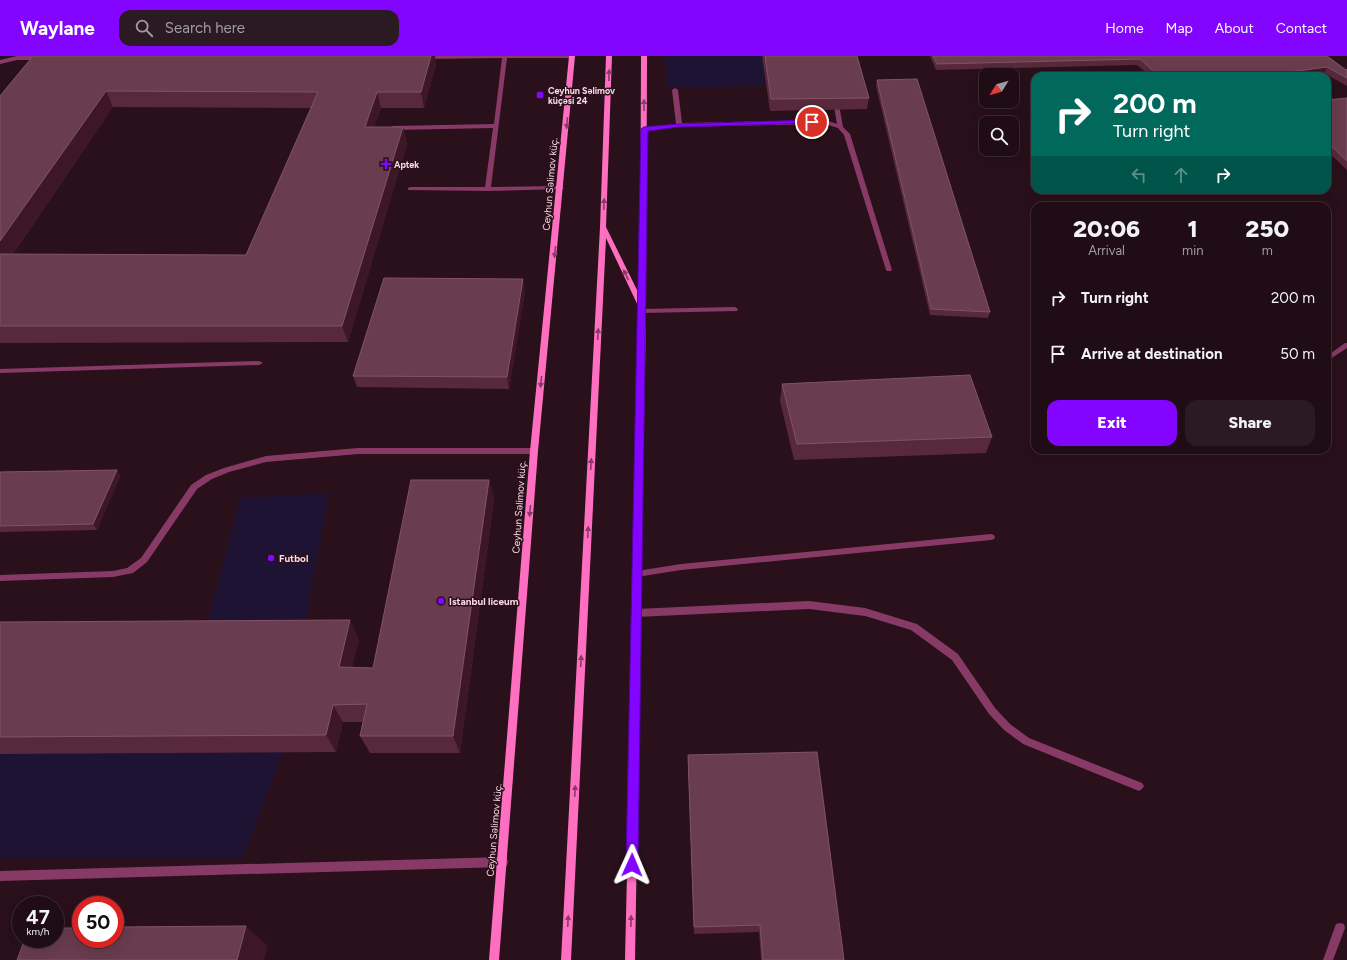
<!DOCTYPE html>
<meta charset="utf-8">
<style>
body{margin:0;font-family:Figtree,sans-serif;background:#2c1a22;color:#f1f3f6;height:100vh;display:flex;flex-direction:column;font-size:15px;white-space:nowrap}
*{box-sizing:border-box;margin:0}
p{font-size:13px;color:#a19ba0}
.icon{flex:none;width:22px;height:22px;fill:none;stroke:currentColor;stroke-width:2;stroke-linecap:round;stroke-linejoin:round}
.map{position:relative;flex:1;overflow:hidden}
.sheet{position:absolute;left:1031px;top:146px;width:300px;height:252px;display:flex;flex-direction:column;background:#1f0c14;border-radius:12px;box-shadow:0 4px 16px #0002,0 0 0 1px #3c2c34}
.sheet>*{flex:none}
.banner{position:absolute;left:1031px;top:16px;width:300px;height:122px;border-radius:12px;box-shadow:0 4px 16px #0002,0 0 0 1px #3c2c34;background:#00695c;color:#fff;overflow:hidden}
.needle{width:26px;rotate:233deg}
.tools{position:absolute;left:979px;top:12px;display:grid;gap:8px}
.tools a{display:grid;place-items:center;width:40px;height:40px;border-radius:8px;background:#1f0c14;box-shadow:0 4px 16px #0002,0 0 0 1px #3c2c34;font-size:20px}
.speed{position:absolute;left:12px;top:840px;display:flex;gap:8px;font-size:20px;font-weight:700;text-align:center}
.speed>*{display:grid;place-content:center;width:52px;height:52px;border-radius:50%;background:#1f0c14;box-shadow:0 4px 16px #0002,0 0 0 1px #3c2c34;line-height:1}
.speed small{font-size:10px;font-weight:400}
.speed .limit{border:6px solid #d22;background:#fff;color:#111}
.pin{position:absolute;display:grid;place-items:center;width:34px;height:34px;color:#fff;margin:-17px;border:2px solid #fff;border-radius:50%;box-shadow:0 1px 4px #0007}
.me{position:absolute;width:44px;margin:-22px;rotate:1deg;stroke-linejoin:round;filter:drop-shadow(0 0 3px #0008)}
.turn{display:flex;align-items:center;gap:14px;height:84px;padding:0 16px;font-size:18px}
.turn .icon{width:52px;height:52px;stroke-width:2.5}
.turn b{display:block;font-size:28px;line-height:34px}
.lanes{display:flex;align-items:center;height:38px;padding:0 16px;background:#0003;justify-content:center;gap:20px;direction:ltr}
.lanes .off{opacity:.35}
.eta{display:flex;justify-content:space-evenly;align-items:center;height:68px;text-align:center}
.eta b{font-size:24px;font-weight:800;line-height:28px}
.cta{display:flex;gap:8px;margin-top:auto;padding:8px 16px}
.cta a{flex:1;height:46px;border-radius:12px;background:#8304ff;color:#fff;font-size:16px;font-weight:800;line-height:46px;text-align:center}
.cta a+a{background:#2c1a22;color:#f1f3f6}
ul{padding:0;list-style:none}
li{display:flex;align-items:center;gap:12px;height:56px;padding:0 16px}
li div{flex:1}
li b{display:block;font-size:15px}
li em{font-style:normal}
header{display:flex;align-items:center;gap:24px;box-sizing:border-box;height:56px;padding:0 20px;background:#8304ff;color:#fff}
header strong{font-size:19px}
nav{display:flex;gap:22px;margin-inline-start:auto;font-size:14px}
.search{width:280px;height:36px;background:#2c1a22;display:flex;align-items:center;gap:10px;box-sizing:border-box;padding:0 14px;border-radius:12px;color:#a19ba0;font-size:15px}
.map>svg:first-child{display:block}
</style>
<header>
<strong>Waylane</strong>
<div class="search"><svg class="icon" aria-label="search" viewBox="0 0 24 24"><circle cx="10" cy="10" r="6"/><path d="M15 15l6 6"/></svg>Search here</div>
<nav><a>Home</a><a>Map</a><a>About</a><a>Contact</a></nav>
</header>
<div class="map">
<svg width="1347" height="904" viewBox="0 0 1347 904">
<rect width="100%" height="100%" fill="#29101a"/>
<g fill="#1f1333">
<polygon points="665,0 762,0 766,30 668,32"/>
<polygon points="329,437 306,563 207,569 240,442"/>
<polygon points="283,696 243,801 0,802 0,698"/>
</g>
<g fill="none" stroke-linecap="round" stroke-linejoin="round">
<g fill="#883a66" fill-rule="evenodd">
<polygon points="17,0 41,0 44,2 41,4 17,4 0,8 0,4"/>
<polygon points="423,0 575,0 572,2 507,2 491,131 561,130 564,132 563,133 488,135 408,134 408,132 410,131 485,131 493,72 393,74 390,72 393,70 494,68 502,2 425,3 423,2"/>
<polygon points="675,32 678,34 682,67 826,64 837,68 833,44 838,43 843,71 850,78 892,214 891,215 887,215 886,214 844,79 838,72 825,68 679,71 642,74 642,72 644,71 676,68 672,34"/>
<polygon points="735,251 738,253 737,255 643,257 640,255 643,253"/>
<polygon points="1345,287 1347,287 1347,292 1327,305 1327,300"/>
<polygon points="259,305 263,307 259,309 0,317 0,313"/>
<polygon points="358,392 534,392 538,395 534,398 358,398 266,406 229,416 212,423 197,433 147,506 133,517 113,521 0,525 0,519 113,515 127,512 141,502 191,429 206,419 224,412 266,400"/>
<polygon points="991,478 994,479 995,481 994,483 991,484 681,514 637,521 634,520 633,518 634,516 637,515 681,508"/>
<polygon points="809,545 865,552 917,568 958,598 995,652 1010,668 1029,682 1142,727 1144,730 1142,733 1139,735 1023,688 1004,674 989,658 952,604 911,574 865,560 809,553 637,561 634,560 633,557 634,554 637,553"/>
<polygon points="503,801 507,802 508,806 507,810 503,811 0,825 0,815"/>
<polygon points="1340,867 1344,868 1345,872 1333,904 1323,904 1336,868"/>
</g>
<g fill="#ff6fc1" fill-rule="evenodd">
<polygon points="569,0 575,0 538,395 499,904 489,904 530,395"/>
<polygon points="606,0 612,0 606,171 640,240 641,0 647,0 646,255 635,904 625,904 640,254 606,182 571,904 561,904 600,171"/>
</g>
</g>
<g fill="#57293b" fill-rule="evenodd">
<polygon points="762,0 857,0 869,42 867,53 770,55"/>
<polygon points="930,0 1327,0 1346,14 1347,13 1347,30 1324,17 1301,20 1150,20 1137,9 936,14"/>
<path d="M436 8 424 52H381L374 71H403L407 88 348 286 0 287V40ZM113 51 311 52 246 199 13 198Z"/>
<polygon points="877,24 990,256 988,262 930,259 876,30"/>
<polygon points="1347,42 1347,114 1327,95 1327,44"/>
<polygon points="525,235 509,333 357,331 353,320"/>
<polygon points="782,328 992,381 986,397 794,404 780,345"/>
<polygon points="117,414 120,420 97,474 0,476 0,416"/>
<polygon points="489,424 494,444 460,697 370,697 360,680 363,666 343,666 336,696 0,698 0,566 359,583 352,611 373,612"/>
<polygon points="688,699 844,904 761,904 759,876 694,878 688,708"/>
</g>
<g fill="#3d1726">
<polygon points="431,0 435,0 436,8 424,52 421,36"/>
<polygon points="1327,11 1324,17 1301,20 1260,20"/>
<polygon points="106,35 113,51 1,215 0,212 0,185"/>
<polygon points="377,36 381,52 369,88 365,71"/>
<polygon points="403,71 407,88 348,286 342,270"/>
<polygon points="523,223 525,235 509,333 507,321"/>
<polygon points="117,414 120,420 97,474 93,468"/>
<polygon points="489,424 494,444 460,697 453,680"/>
<polygon points="350,564 359,583 348,629 339,611"/>
<polygon points="333,649 343,666 336,696 326,679"/>
<polygon points="246,870 268,890 264,904 237,904"/>
</g>
<g fill="#693c4e" stroke="#805466">
<polygon points="33,0 431,0 421,36 377,36 365,71 403,71 342,270 0,270 0,198 246,199 318,36 106,35 0,185 0,40"/>
<polygon points="765,0 857,0 869,42 771,43"/>
<polygon points="933,0 1327,0 1346,14 1347,13 1347,22 1327,11 1260,20 1159,20 1140,3 937,8"/>
<polygon points="917,23 990,256 931,253 877,24"/>
<polygon points="1347,42 1347,105 1327,86 1327,44"/>
<polygon points="384,222 523,223 507,321 353,320"/>
<polygon points="970,319 992,381 797,388 782,328"/>
<polygon points="117,414 93,468 0,470 0,416"/>
<polygon points="411,424 489,424 453,680 360,680 367,648 333,649 326,679 0,681 0,566 350,564 339,611 373,612"/>
<polygon points="817,696 844,904 763,904 760,869 694,871 688,699"/>
<polygon points="246,870 237,904 17,904 25,883 55,883 55,872 81,872 81,883 115,883 115,871"/>
</g>
<defs><path id="oneway-solid" d="M-6-.8H1V-3.2L6.5 0L1 3.2V.8H-6Z"/></defs>
<g fill="#893b65">
<use href="#oneway-solid" transform="translate(609 19) rotate(-88)"/>
<use href="#oneway-solid" transform="translate(644 49) rotate(-91)"/>
<use href="#oneway-solid" transform="translate(567 67) rotate(95)"/>
<use href="#oneway-solid" transform="translate(604 148) rotate(-88)"/>
<use href="#oneway-solid" transform="translate(555 196) rotate(96)"/>
<use href="#oneway-solid" transform="translate(626 219) rotate(-115)"/>
<use href="#oneway-solid" transform="translate(598 278) rotate(-87)"/>
<use href="#oneway-solid" transform="translate(541 326) rotate(96)"/>
<use href="#oneway-solid" transform="translate(591 408) rotate(-87)"/>
<use href="#oneway-solid" transform="translate(530 455) rotate(94)"/>
<use href="#oneway-solid" transform="translate(588 476) rotate(-87)"/>
<use href="#oneway-solid" transform="translate(581 605) rotate(-87)"/>
<use href="#oneway-solid" transform="translate(575 735) rotate(-87)"/>
<use href="#oneway-solid" transform="translate(568 865) rotate(-87)"/>
<use href="#oneway-solid" transform="translate(631 865) rotate(-89)"/>
</g>
<polygon fill="#8304ff" stroke="#5503a6" points="812,64 815,66 814,67 679,71 648,75 638,809 636,813 632,815 628,813 626,809 641,73 644,71 679,68"/>
<g fill="#8304ff" stroke="#29101a" stroke-width="1.5">
<rect x="536" y="35" width="8" height="8" rx="2"/>
<path d="M384 102h4v4h4v4h-4v4h-4v-4h-4v-4h4z"/>
<circle cx="271" cy="502" r="4"/>
<circle cx="441" cy="545" r="4"/>
</g>
<g text-anchor="middle" dominant-baseline="central" stroke-width="3" stroke-linejoin="round" paint-order="stroke">
<g font-size="9" font-weight="bold" fill="#ffd8ea" stroke="#29101a" text-anchor="start">
<text x="548" y="34">Ceyhun Səlimov<tspan x="548" dy="10">küçəsi 24</tspan></text>
<text x="394" y="108">Aptek</text>
</g>
<g font-size="10" fill="#ffd8ea" stroke="#29101a">
<text transform="translate(550 128) rotate(-85)">Ceyhun Səlimov küç.</text>
<text transform="translate(519 451) rotate(-86)">Ceyhun Səlimov küç.</text>
<text transform="translate(494 774) rotate(-85)">Ceyhun Səlimov küç.</text>
</g>
<g font-size="10" font-weight="bold" fill="#ffd8ea" stroke="#29101a" text-anchor="start">
<text x="279" y="502">Futbol</text>
<text x="449" y="545">Istanbul liceum</text>
</g>
</g>
</svg>
<div class="tools">
<a><svg class="needle" viewBox="-14 -14 28 28"><path d="M0-13l5 13h-10z" fill="#e53935"/><path d="M0 13l5-13h-10z" fill="#a19ba0"/></svg></a>
<a><svg class="icon" aria-label="search" viewBox="0 0 24 24"><circle cx="10" cy="10" r="6"/><path d="M15 15l6 6"/></svg></a>
</div>
<div class="speed"><div>47<small>km/h</small></div><div class="limit">50</div></div>
<div class="pin" style="left:812px;top:66px;background:#d93025"><svg class="icon" aria-label="arrive" viewBox="0 0 24 24"><path d="M6 21V4h12l-3 4 3 4H6"/></svg></div>
<svg class="me" style="left:632px;top:809px" viewBox="-20 -20 40 40"><path d="M0-17L14 15 0 8-14 15z" fill="#8304ff" stroke="#fff" stroke-width="4"/></svg>
<div class="banner">
<div class="turn"><svg class="icon" aria-label="right" viewBox="0 0 24 24"><path d="M7 20v-9h11M14 6l5 5-5 5"/></svg><div><b>200 m</b>Turn right</div></div>
<div class="lanes"><svg class="icon off" aria-label="left" viewBox="0 0 24 24"><path d="M17 20v-9H6M10 6l-5 5 5 5"/></svg><svg class="icon off" aria-label="ahead" viewBox="0 0 24 24"><path d="M12 20V5M6 11l6-6 6 6"/></svg><svg class="icon" aria-label="right" viewBox="0 0 24 24"><path d="M7 20v-9h11M14 6l5 5-5 5"/></svg></div>
</div>
<section class="sheet">
<div class="eta">
<div><b>20:06</b><p>Arrival</p></div>
<div><b>1</b><p>min</p></div>
<div><b>250</b><p>m</p></div>
</div>
<ul>
<li><svg class="icon" aria-label="right" viewBox="0 0 24 24"><path d="M7 20v-9h11M14 6l5 5-5 5"/></svg><div><b>Turn right</b></div><em>200 m</em></li>
<li><svg class="icon" aria-label="arrive" viewBox="0 0 24 24"><path d="M6 21V4h12l-3 4 3 4H6"/></svg><div><b>Arrive at destination</b></div><em>50 m</em></li>
</ul>
<div class="cta"><a>Exit</a><a>Share</a></div>
</section>
</div>
